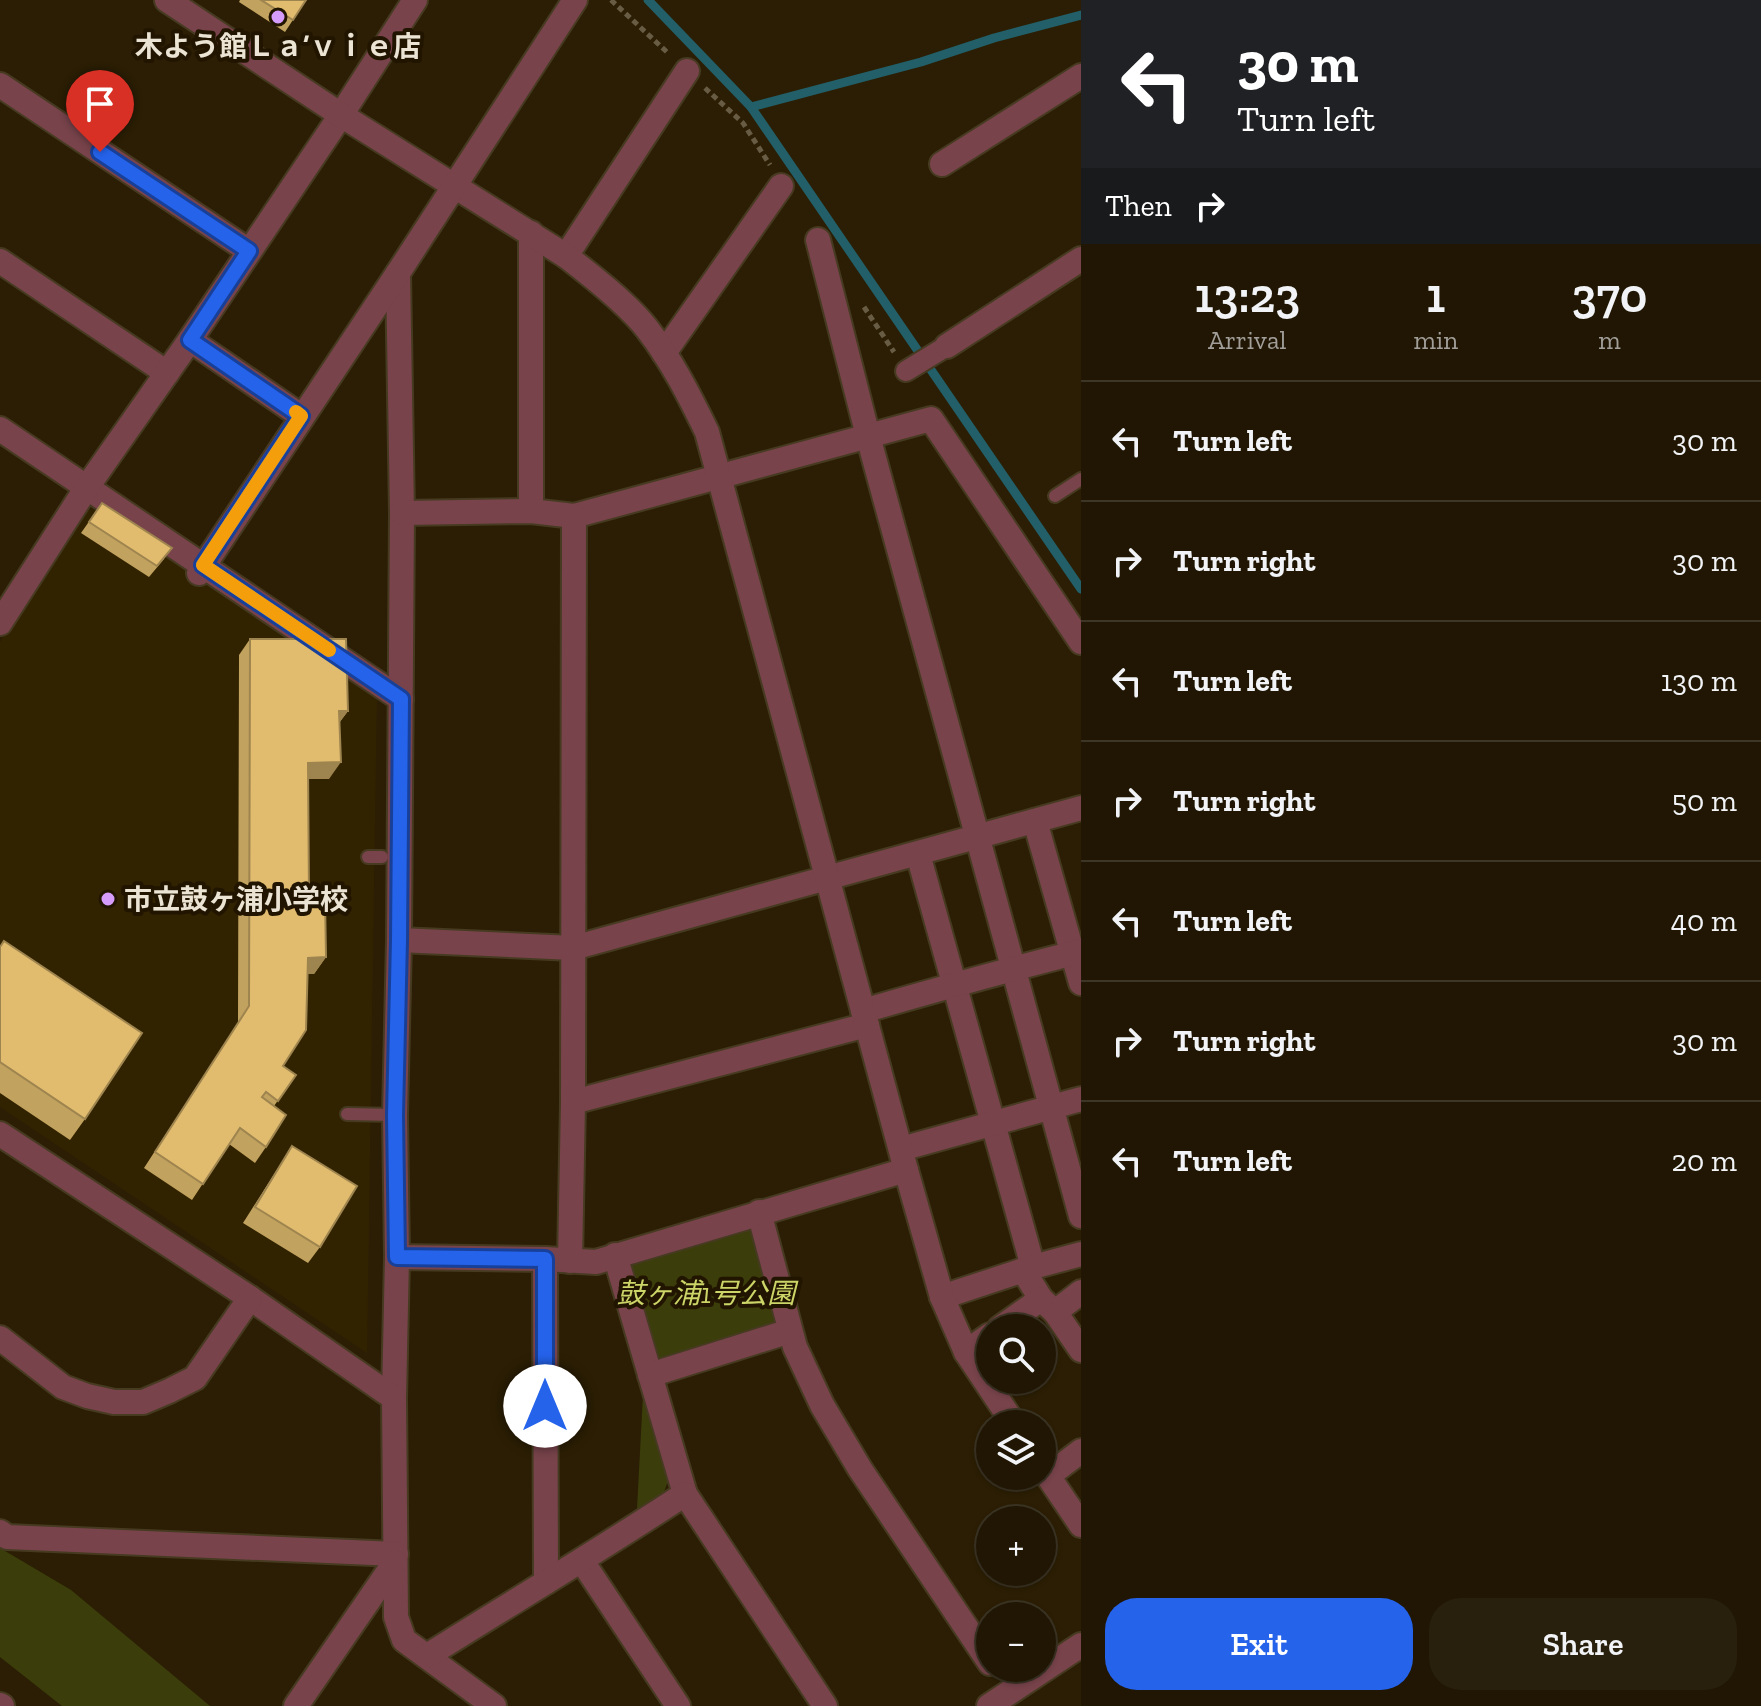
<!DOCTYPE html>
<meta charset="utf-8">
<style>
body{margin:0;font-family:"Zilla Slab","Noto Sans JP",serif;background:#281f0d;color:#f1f3f6;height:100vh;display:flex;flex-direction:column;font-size:30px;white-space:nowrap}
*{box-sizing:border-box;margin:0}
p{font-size:26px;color:#a29f9a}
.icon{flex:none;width:44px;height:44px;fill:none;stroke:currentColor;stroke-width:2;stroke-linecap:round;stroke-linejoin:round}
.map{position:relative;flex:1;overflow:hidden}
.drawer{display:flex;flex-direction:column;background:#201603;width:680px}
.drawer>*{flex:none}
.hud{background:#202124;color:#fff;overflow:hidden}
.tools{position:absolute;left:976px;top:1314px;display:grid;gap:16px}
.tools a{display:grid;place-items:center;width:80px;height:80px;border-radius:50%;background:#201603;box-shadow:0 2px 6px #0004,0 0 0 2px #3d3525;font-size:40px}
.pin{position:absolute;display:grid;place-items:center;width:68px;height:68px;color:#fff;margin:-82px -34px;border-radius:50% 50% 50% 0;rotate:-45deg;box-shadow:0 0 8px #0007}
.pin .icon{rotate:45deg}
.me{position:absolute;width:88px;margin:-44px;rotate:0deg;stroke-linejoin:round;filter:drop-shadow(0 0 6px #0008)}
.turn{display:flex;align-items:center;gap:28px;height:168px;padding:0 24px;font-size:36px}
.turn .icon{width:104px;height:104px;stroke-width:2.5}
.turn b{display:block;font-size:56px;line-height:68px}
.then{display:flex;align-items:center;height:76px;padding:0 24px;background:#0003;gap:16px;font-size:30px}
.eta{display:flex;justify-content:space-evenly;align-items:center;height:136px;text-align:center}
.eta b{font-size:48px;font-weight:600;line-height:56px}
.action{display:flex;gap:16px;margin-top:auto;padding:16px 24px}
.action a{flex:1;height:92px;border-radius:32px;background:#2563eb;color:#fff;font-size:32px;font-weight:600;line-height:92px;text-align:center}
.action a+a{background:#281f0d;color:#f1f3f6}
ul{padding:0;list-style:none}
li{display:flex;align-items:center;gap:24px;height:120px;padding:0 24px;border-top:2px solid #3d3525}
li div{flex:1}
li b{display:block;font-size:30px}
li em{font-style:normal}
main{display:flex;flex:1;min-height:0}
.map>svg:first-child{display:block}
</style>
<main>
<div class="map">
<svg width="1081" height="1706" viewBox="0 0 1081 1706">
<rect width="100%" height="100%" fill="#2b1e04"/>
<polygon fill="#322300" points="103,508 377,687 367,1353 0,1107 0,642 85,511"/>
<g fill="#3b3e0a">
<polygon points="746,1225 756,1232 781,1318 775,1329 668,1362 657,1357 631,1269 634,1258"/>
<polygon points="643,1395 669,1478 664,1492 637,1509"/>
<polygon points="0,1548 71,1590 210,1706 62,1706 0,1657"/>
</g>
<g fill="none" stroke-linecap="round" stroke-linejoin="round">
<g stroke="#225f68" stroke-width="9">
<polyline points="648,0 751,107 1081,589"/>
<polyline points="751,107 921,62 994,38 1081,15"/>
</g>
<g stroke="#463a21" stroke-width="16">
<g id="service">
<polyline points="1055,496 1081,479"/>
<polyline points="368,857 382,857"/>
<polyline points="347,1114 395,1115"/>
</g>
</g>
<g stroke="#463a21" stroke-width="24">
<polyline id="pedestrian" points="906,371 947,346"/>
</g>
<g stroke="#463a21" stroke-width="28">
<g id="minor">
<polyline points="0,85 249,251"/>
<polyline points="942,164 1081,76"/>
<polyline points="818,240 868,436 1081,1216"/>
<polyline points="566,256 687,71"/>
<polyline points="0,261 167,373"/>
<polyline points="398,273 402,513 399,940 395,1115 397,1257 394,1398 396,1617 404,1640 494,1706"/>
<polyline points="190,340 301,416"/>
<polyline points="947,346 1081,259"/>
<polyline points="664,353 781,186"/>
<polyline points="0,429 401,699"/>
<polyline points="531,511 531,233"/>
<polyline points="402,513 531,511 574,516 931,419 1081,642"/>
<polyline points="0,623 87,487 190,340 341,115 415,0"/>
<polyline points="1035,821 1081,983"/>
<polyline points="918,854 1033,1267"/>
<polyline points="399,940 573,948 1081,808"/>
<path d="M863 1011C935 990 1008 970 1081 951"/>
<polyline points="573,1102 867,1025"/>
<polyline points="0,1134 250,1298 394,1398"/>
<polyline points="901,1149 1081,1099"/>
<polyline points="759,1212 795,1347 822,1405 860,1469 990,1663"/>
<polyline points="615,1255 685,1494"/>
<polyline points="397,1257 545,1259 596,1262 906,1170"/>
<polyline points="545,1259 546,1582"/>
<polyline points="570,1261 573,1102 574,516"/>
<polyline points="1023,1270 1041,1299 1055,1312 1081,1350"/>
<polyline points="942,1297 1033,1267 1081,1254"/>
<polyline points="1055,1312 1081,1292"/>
<polyline points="1000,1328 1041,1299"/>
<polyline points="0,1338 63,1387 87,1396 114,1402 143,1402 169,1391 195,1378 250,1298"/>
<polyline points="966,1352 990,1335"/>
<polyline points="650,1375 790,1331"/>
<polyline points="1048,1476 1081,1451"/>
<polyline points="0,1532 7,1537 396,1554"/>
<polyline points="582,1561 678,1706"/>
<path d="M427 1656C513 1602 600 1550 685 1494L825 1706"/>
<polyline points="0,1705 2,1706"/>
<polyline points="296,1706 395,1562"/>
<polyline points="989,1706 1081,1645"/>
</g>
</g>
<g stroke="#463a21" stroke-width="28">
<g id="tertiary">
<path d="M167 0 341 115 566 256C592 276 629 305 648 330 672 361 690 397 707 432L906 1170 942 1297 966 1352 1014 1424"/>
<polyline points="199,573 398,273 575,0"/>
<polyline points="1042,1467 1081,1525"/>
</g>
</g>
<g stroke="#685c45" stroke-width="5" stroke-dasharray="6 4" stroke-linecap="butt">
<polyline points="611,0 669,54"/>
<polyline points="705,88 743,123 770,165"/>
<polyline points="864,307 894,352"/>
</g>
<use href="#service" stroke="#78434b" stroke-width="12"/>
<use href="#pedestrian" stroke="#78434b" stroke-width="20"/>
<use href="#minor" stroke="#78434b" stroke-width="24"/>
<use href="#tertiary" stroke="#78434b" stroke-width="24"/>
</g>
<g fill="#c2a25f">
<polygon points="240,0 306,0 285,32 239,2"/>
<polygon points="102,503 164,559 149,577 81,533"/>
<polygon points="250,639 348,711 339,723 329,779 308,779 309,897 326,957 314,974 307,974 283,1066 296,1075 274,1106 266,1147 255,1163 229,1144 192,1200 144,1168 238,1023 239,655"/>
<polygon points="0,947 85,1119 70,1140 0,1093"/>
<polygon points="292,1146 320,1247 308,1263 243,1223"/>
</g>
<g fill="#9e844e">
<polygon points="339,711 348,711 336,727"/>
<polygon points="341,762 329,779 296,779 308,763"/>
<polygon points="326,957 314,974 296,974 308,958"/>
</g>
<g fill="#e1bc6f" stroke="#9e844e" stroke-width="2">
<polygon points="261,0 306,0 293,20"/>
<polygon points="102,503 172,548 157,566 89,522"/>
<polygon points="250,639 346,639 348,711 339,711 341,762 308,763 309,897 325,898 326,957 308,958 306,1030 283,1066 296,1075 278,1101 266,1092 262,1097 286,1115 266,1147 240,1128 203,1184 155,1152 249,1006"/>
<polygon points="4,941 142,1033 85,1119 0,1062 0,947"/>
<polygon points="292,1146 357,1186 320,1247 255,1207"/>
</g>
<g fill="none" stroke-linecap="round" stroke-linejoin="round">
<g stroke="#184099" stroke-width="20">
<polyline id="route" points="100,152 249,251 190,340 301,416 203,565 401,699 399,940 395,1115 397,1257 545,1259 545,1406"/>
</g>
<use href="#route" stroke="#2563eb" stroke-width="14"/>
<polyline stroke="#f59e0b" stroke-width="14" points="296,412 301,416 203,565 329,650"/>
</g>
<g fill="#d59cfb" stroke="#211500" stroke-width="3">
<circle cx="278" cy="17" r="8"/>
<circle cx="108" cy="899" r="8"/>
</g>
<g text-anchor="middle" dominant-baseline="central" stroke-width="8" stroke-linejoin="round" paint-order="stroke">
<g font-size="28" font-weight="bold" fill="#ebe3d3" stroke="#211500">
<text x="278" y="46">木よう館Ｌａ’ｖｉｅ店</text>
<text x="124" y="899" text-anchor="start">市立鼓ヶ浦小学校</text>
</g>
<g font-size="28" font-style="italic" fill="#ccd567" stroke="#211500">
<text x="706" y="1293">鼓ヶ浦1号公園</text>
</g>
</g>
</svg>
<div class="tools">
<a><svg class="icon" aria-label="search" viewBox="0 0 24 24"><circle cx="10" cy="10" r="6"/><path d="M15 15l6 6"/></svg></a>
<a><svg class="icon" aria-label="layers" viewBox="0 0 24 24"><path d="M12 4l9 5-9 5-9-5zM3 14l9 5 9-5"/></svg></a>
<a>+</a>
<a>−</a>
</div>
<div class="pin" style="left:100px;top:152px;background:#d93025"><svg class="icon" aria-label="arrive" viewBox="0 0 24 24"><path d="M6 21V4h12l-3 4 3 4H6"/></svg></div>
<svg class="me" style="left:545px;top:1406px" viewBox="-20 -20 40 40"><circle r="19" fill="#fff"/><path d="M0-13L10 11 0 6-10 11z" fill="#2563eb"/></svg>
</div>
<section class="drawer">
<div class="hud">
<div class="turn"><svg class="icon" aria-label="left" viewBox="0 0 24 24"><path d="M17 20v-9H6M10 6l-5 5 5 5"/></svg><div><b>30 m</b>Turn left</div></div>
<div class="then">Then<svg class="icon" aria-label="right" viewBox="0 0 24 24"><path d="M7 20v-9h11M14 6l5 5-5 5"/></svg></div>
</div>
<div class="eta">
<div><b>13:23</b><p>Arrival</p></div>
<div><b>1</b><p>min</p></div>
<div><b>370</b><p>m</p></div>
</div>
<ul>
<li><svg class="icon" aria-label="left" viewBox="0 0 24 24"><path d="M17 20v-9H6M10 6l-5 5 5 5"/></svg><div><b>Turn left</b></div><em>30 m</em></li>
<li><svg class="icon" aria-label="right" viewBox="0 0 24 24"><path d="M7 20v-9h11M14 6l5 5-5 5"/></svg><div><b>Turn right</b></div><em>30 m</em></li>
<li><svg class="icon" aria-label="left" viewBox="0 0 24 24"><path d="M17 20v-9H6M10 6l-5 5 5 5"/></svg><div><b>Turn left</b></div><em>130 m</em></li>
<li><svg class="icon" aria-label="right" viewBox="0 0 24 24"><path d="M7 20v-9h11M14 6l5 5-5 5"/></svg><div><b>Turn right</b></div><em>50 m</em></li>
<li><svg class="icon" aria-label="left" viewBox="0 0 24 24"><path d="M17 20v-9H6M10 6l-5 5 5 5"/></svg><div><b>Turn left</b></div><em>40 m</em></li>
<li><svg class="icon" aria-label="right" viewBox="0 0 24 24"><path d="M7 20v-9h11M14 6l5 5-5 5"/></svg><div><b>Turn right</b></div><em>30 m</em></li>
<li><svg class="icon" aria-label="left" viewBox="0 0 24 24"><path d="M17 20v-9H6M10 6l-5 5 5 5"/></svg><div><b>Turn left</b></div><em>20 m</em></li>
</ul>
<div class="action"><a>Exit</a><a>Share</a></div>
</section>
</main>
